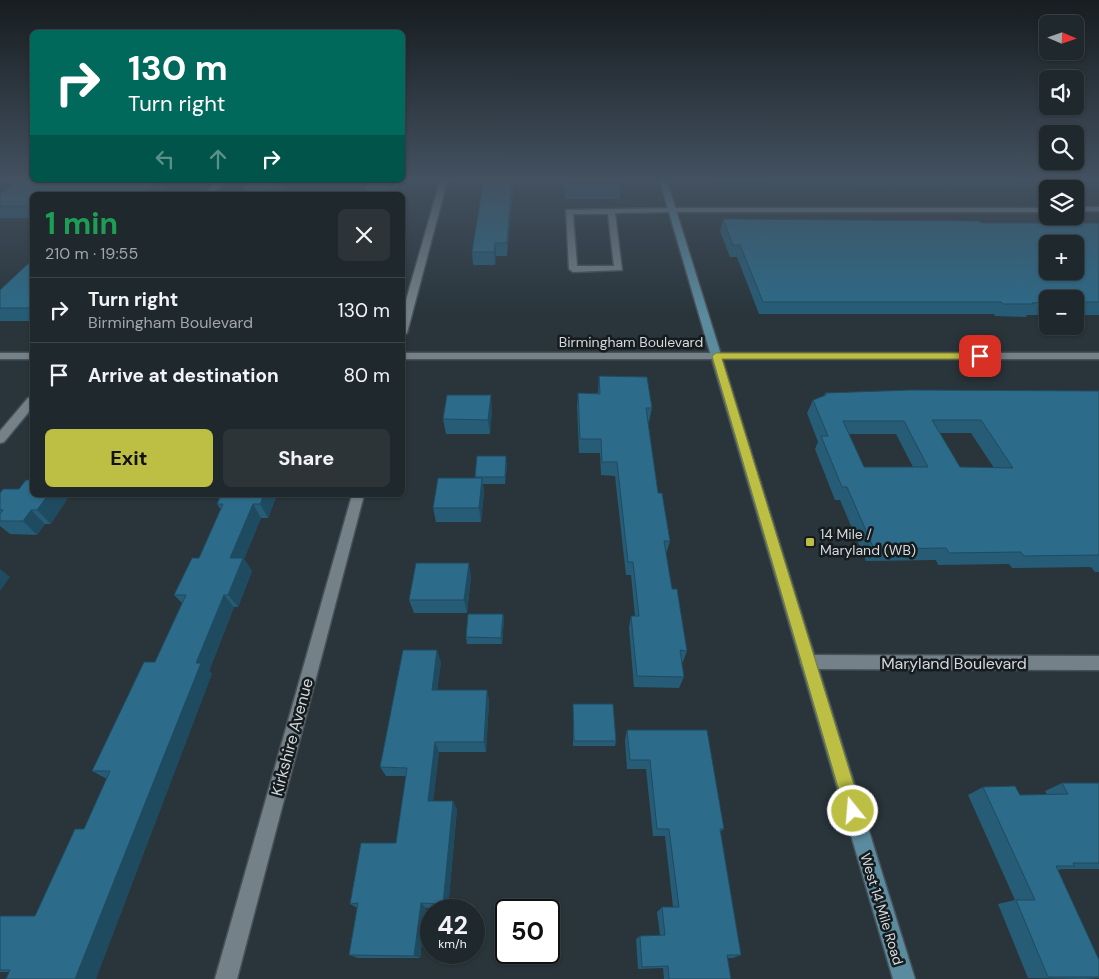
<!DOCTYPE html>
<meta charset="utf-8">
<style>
body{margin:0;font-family:"DM Sans",sans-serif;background:#2c3438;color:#f1f3f6;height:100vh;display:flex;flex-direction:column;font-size:19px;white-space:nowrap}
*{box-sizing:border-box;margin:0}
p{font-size:16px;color:#a1a6a9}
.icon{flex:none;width:28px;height:28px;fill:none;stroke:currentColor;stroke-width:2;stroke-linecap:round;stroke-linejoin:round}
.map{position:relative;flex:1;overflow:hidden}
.side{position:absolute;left:30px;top:192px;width:375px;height:305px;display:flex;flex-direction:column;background:#1f282c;border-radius:8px;box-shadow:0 1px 4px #0004,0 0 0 1px #3c4448}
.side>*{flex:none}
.top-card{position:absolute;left:30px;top:30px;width:375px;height:152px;border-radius:8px;box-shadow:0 1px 4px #0004,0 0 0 1px #3c4448;background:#00695c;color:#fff;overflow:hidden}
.needle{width:32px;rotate:92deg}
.controls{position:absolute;left:1039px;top:15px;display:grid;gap:10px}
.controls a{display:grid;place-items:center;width:45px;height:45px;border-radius:8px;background:#1f282c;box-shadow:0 1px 4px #0004,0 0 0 1px #3c4448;font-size:25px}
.speed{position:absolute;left:420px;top:899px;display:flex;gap:10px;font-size:25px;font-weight:700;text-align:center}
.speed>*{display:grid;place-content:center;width:65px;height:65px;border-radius:50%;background:#1f282c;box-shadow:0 1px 4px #0004,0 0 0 1px #3c4448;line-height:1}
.speed small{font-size:12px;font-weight:400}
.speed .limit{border:2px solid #111;border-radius:8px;background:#fff;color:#111}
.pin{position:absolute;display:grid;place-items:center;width:42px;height:42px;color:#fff;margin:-21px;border-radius:10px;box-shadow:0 2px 8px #0006}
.me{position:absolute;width:55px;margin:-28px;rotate:343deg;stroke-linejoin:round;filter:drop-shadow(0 0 4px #0008)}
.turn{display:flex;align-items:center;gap:18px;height:105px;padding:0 15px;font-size:22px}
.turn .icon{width:65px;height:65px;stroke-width:2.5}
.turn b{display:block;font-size:35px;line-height:42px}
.lanes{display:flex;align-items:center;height:48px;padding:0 15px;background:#0003;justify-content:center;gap:25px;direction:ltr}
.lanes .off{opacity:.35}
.round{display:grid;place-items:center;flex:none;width:52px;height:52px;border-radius:8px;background:#2c3438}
.headline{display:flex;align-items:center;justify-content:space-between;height:85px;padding:0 15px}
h1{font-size:30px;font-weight:700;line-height:38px;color:#1e9e55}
.primary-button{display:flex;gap:10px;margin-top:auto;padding:10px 15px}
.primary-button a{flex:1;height:58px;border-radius:8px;background:#bcbf44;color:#111;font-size:20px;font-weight:700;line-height:58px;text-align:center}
.primary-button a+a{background:#2c3438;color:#f1f3f6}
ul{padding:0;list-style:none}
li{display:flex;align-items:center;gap:15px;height:65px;padding:0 15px;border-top:1px solid #3c4448}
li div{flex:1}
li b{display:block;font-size:19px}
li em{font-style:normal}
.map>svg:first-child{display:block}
</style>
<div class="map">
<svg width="1099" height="979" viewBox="0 0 1099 979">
<rect width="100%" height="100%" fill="#29353b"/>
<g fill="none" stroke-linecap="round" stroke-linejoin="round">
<g stroke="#485157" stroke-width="3">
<path id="service" d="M672 208H675V212L615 213 622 270 573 272 569 269 566 210ZM573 214H608L614 266H577Z"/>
</g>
<g stroke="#485157" stroke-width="3">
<g id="minor">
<polygon points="0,178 4,178 0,181"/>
<polygon points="441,178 448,178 407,333 402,336 402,314"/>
<polygon points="217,180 224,180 212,195 204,195"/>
<rect x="1075" y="207" width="24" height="4"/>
<rect x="669" y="208" width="379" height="4"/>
<rect x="0" y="353" width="32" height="6"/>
<rect x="402" y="353" width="697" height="6"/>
<polygon points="28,398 32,398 32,408 4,442 0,443 0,431"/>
<polygon points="352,495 364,495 237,979 215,979"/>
<polygon points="808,655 1099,656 1099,670 808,669 802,667 800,662 802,657"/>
</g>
</g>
<g stroke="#485157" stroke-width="3">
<polygon id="secondary" points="659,178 666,178 915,979 893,979"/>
</g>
<use href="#service" fill="#748188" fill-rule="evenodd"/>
<use href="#minor" fill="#748188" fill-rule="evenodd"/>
<use href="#secondary" fill="#5b8b9f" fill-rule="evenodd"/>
</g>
<g fill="#265c76" fill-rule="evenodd">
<polygon points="564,178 622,178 620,199 565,199"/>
<polygon points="710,178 1099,178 1099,187 947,186 856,188 854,186 713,186"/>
<polygon points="32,180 167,180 164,183 167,189 32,195 32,218 0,218 0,194"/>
<polygon points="369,180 401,180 398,189 395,189"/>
<polygon points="514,180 507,256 496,256 495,265 473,265 472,252"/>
<polygon points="723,219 981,223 1099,223 1099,315 1075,315 1075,299 1048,299 1048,315 1027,315 1026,317 995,316 994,314 759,314 737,257 730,257 720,231"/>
<polygon points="32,260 32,321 0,321 0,308"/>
<polygon points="599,376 652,408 649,422 648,422 658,493 670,541 666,554 672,589 687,651 683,662 681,662 684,677 679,688 634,687 629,628 631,616 635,616 631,575 626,575 615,476 601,475 600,453 579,453 577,407 578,393 598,393"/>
<path d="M1099 391V572H1095L1091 567 1012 568 1009 564 938 565 936 560 866 561 840 500H835L815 449 818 442 807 413 813 400 824 396 825 393ZM940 433H971L994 468 960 467ZM849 434H896L913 467H864Z"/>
<polygon points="492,410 490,434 446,434 443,419"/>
<polygon points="477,456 507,463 505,484 483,484 484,492 481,522 436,522 433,508 475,478"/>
<polygon points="19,489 51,524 45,524 37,535 10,534 0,526 0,493"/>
<polygon points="277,495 268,518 261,518 244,559 252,571 238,607 234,607 209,671 212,674 9,972 0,972 0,916 35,916 84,829 107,779 92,771 155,662 182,603 174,595 199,558 221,510 217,504"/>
<polygon points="471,576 467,613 414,613 409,600"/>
<polygon points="503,614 504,620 502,644 467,644 466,637"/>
<polygon points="441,662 437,690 487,690 489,701 486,752 439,752 433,801 457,809 448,908 426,908 420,958 358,958 349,955 357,908 350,904 396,843 406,776 386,776 380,767"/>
<polygon points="573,704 616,741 615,746 573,746"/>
<polygon points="627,730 724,829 720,832 741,955 733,958 727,958 731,979 664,979 663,968 638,969 636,939 640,936 660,935 657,912 662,907 673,907 665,836 653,836 646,769 627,769 625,740"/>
<polygon points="1062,783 1099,783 1099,869 1063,869 1057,870 1099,960 1099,978 1084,979 1028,978 998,904 1015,900 968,795 983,787 1020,795 1047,795 1045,791"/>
</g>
<g fill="#1f4b60">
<polygon points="512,178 514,178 514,180 507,256 507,243"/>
<polygon points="154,180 167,180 164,183 167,189 161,195 144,195"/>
<polygon points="278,180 286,180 287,184 280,195 269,195 269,193"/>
<polygon points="391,180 393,180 395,189 391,195 384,195"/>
<polygon points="397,180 401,180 398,189"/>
<polygon points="495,243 496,256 495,265 494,252"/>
<polygon points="32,304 32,313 29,308"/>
<polygon points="491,395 492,410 490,434 488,420"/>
<polygon points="506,456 507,463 505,484 505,477"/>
<polygon points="482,478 484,492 481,522 479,508"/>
<polygon points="48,495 70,495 51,524 37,510"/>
<polygon points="264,495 277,495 268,518 260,504"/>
<polygon points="253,504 261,518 244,559 252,571 238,607 228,595 230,558"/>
<polygon points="31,510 45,524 37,535 23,521"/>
<polygon points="469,563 471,576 467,613 464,600"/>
<polygon points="0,569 10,577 0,591"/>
<polygon points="224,595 234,607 209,671 212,674 96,979 75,979 196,663"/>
<polygon points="503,614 504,620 502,644 501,638"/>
<polygon points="437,650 441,662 436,701 432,690"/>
<polygon points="487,690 489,701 486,752 484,742"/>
<polygon points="435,742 439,752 432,809 428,801"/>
<polygon points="453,801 457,809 448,908 443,904"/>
<polygon points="421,903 426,908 420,958 414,956"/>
</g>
<g fill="#2c6b89" stroke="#1f4b60" fill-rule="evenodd">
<polygon points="21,178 32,178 32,180 159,180 144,195 32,195 32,206 0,206 0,194"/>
<polygon points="484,178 512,178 507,243 495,243 494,252 472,252"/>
<polygon points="251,180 278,180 269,193 270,193 269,195 239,195"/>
<polygon points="369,180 391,180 384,195 362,195"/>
<path d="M723 219 979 221 981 223H1099V302H1075V299H1048V302L1032 303 1034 304H1003L1001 302H763L740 245H733ZM1048 244H1075V271H1048Z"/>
<polygon points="32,260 32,304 29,308 0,308 0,290"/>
<polygon points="599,376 647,377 652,408 646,408 658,493 662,493 670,541 664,541 672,589 677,589 687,651 680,650 684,677 637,676 631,616 639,616 633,562 628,562 617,462 602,462 601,439 580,439 578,393 600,394"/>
<path d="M911 390 1099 391V555L1024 556 1021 552 949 553 946 548 874 549 847 487H842L821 436H828L813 400 826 395 825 393ZM932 420H981L1013 468 960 467ZM843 421H904L928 467H864Z"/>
<polygon points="447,395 491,395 488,420 443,419"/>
<polygon points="477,456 506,456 505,477 475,477"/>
<polygon points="438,478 482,478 479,508 433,508"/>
<polygon points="26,480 32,480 32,495 48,495 37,510 31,510 23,521 0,521 0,514 3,510 0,510 0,493 3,489 19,489"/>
<polygon points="221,495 264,495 260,504 253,504 230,558 243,558 228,595 224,595 196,663 201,663 75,979 6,979 10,970 0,970 0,916 35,916 75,829 84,829 110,771 92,771 144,662 155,662 186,595 174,595 192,558 199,558 223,504 217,504"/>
<polygon points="416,563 469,563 464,600 409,600"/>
<polygon points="468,614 503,614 501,638 466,637"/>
<polygon points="403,650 437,650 432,690 487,690 484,742 435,742 428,801 453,801 443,904 421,903 414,956 349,955 358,903 350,904 361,843 396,843 407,768 380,767"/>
<polygon points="573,704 613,704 616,741 574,741"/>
<polygon points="627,730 707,730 724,829 720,829 741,955 727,955 731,979 669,979 668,966 642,967 640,936 665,935 662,907 679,907 669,829 657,829 650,760 630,760"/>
<polygon points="1062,783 1099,783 1099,863 1073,863 1074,866 1056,866 1099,960 1099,977 1048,977 1016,900 1035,900 983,787 1015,786 1020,795 1068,794"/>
</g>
<linearGradient id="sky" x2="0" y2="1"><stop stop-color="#171d20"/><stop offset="0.57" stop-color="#435160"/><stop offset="1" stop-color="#435160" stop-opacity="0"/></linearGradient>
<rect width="1099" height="315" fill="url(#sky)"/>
<polygon fill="#bcbf44" stroke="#7a7c2c" points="716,353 980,353 985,356 980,359 722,359 862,811 859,817 853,820 847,817 845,811 712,356"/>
<rect fill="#bcbf44" stroke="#161b1e" stroke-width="2" x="805" y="537" width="10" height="10" rx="2.5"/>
<g text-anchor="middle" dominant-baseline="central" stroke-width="5" stroke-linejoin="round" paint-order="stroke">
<g font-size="14" fill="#d3dade" stroke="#161b1e">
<text x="631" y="342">Birmingham Boulevard</text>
<text transform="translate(882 909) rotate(73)">West 14 Mile Road</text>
</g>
<g font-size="14" fill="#d3dade" stroke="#161b1e" text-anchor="start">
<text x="820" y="534">14 Mile /<tspan x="820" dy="16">Maryland (WB)</tspan></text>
</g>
<g font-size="16" fill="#d3dade" stroke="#161b1e">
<text x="954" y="663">Maryland Boulevard</text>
<text transform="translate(292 737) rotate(-75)">Kirkshire Avenue</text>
</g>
</g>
</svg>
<div class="controls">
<a><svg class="needle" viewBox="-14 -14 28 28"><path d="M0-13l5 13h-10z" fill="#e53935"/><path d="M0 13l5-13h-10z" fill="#a1a6a9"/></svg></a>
<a><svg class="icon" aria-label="sound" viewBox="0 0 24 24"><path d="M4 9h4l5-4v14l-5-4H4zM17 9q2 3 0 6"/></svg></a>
<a><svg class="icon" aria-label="search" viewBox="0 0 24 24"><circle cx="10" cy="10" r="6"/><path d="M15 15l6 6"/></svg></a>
<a><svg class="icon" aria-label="layers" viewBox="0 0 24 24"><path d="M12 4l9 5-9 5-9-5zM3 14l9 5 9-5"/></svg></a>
<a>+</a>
<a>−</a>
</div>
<div class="speed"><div>42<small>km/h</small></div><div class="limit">50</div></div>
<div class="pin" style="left:980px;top:356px;background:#d93025"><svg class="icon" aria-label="arrive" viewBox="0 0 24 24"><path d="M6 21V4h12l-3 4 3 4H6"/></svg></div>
<svg class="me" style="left:853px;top:811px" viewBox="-20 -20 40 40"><circle r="17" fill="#bcbf44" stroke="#fff" stroke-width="3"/><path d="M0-11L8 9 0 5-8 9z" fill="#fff"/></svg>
<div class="top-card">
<div class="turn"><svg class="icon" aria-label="right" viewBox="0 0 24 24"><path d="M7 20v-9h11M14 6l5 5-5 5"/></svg><div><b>130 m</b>Turn right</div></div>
<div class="lanes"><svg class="icon off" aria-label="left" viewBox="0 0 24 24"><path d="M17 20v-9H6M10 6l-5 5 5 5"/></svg><svg class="icon off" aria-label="ahead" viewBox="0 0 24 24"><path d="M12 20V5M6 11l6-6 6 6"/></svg><svg class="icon" aria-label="right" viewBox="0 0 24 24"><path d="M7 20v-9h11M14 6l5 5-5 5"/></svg></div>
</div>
<section class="side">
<div class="headline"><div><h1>1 min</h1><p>210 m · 19:55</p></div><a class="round"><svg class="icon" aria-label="close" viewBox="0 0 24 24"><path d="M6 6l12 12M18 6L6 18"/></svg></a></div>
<ul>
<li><svg class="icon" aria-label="right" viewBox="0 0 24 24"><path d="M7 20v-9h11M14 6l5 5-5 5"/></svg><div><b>Turn right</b><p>Birmingham Boulevard</p></div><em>130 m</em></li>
<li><svg class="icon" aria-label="arrive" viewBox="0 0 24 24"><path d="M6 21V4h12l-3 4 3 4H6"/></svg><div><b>Arrive at destination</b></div><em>80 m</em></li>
</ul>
<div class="primary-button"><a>Exit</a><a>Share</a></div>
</section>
</div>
